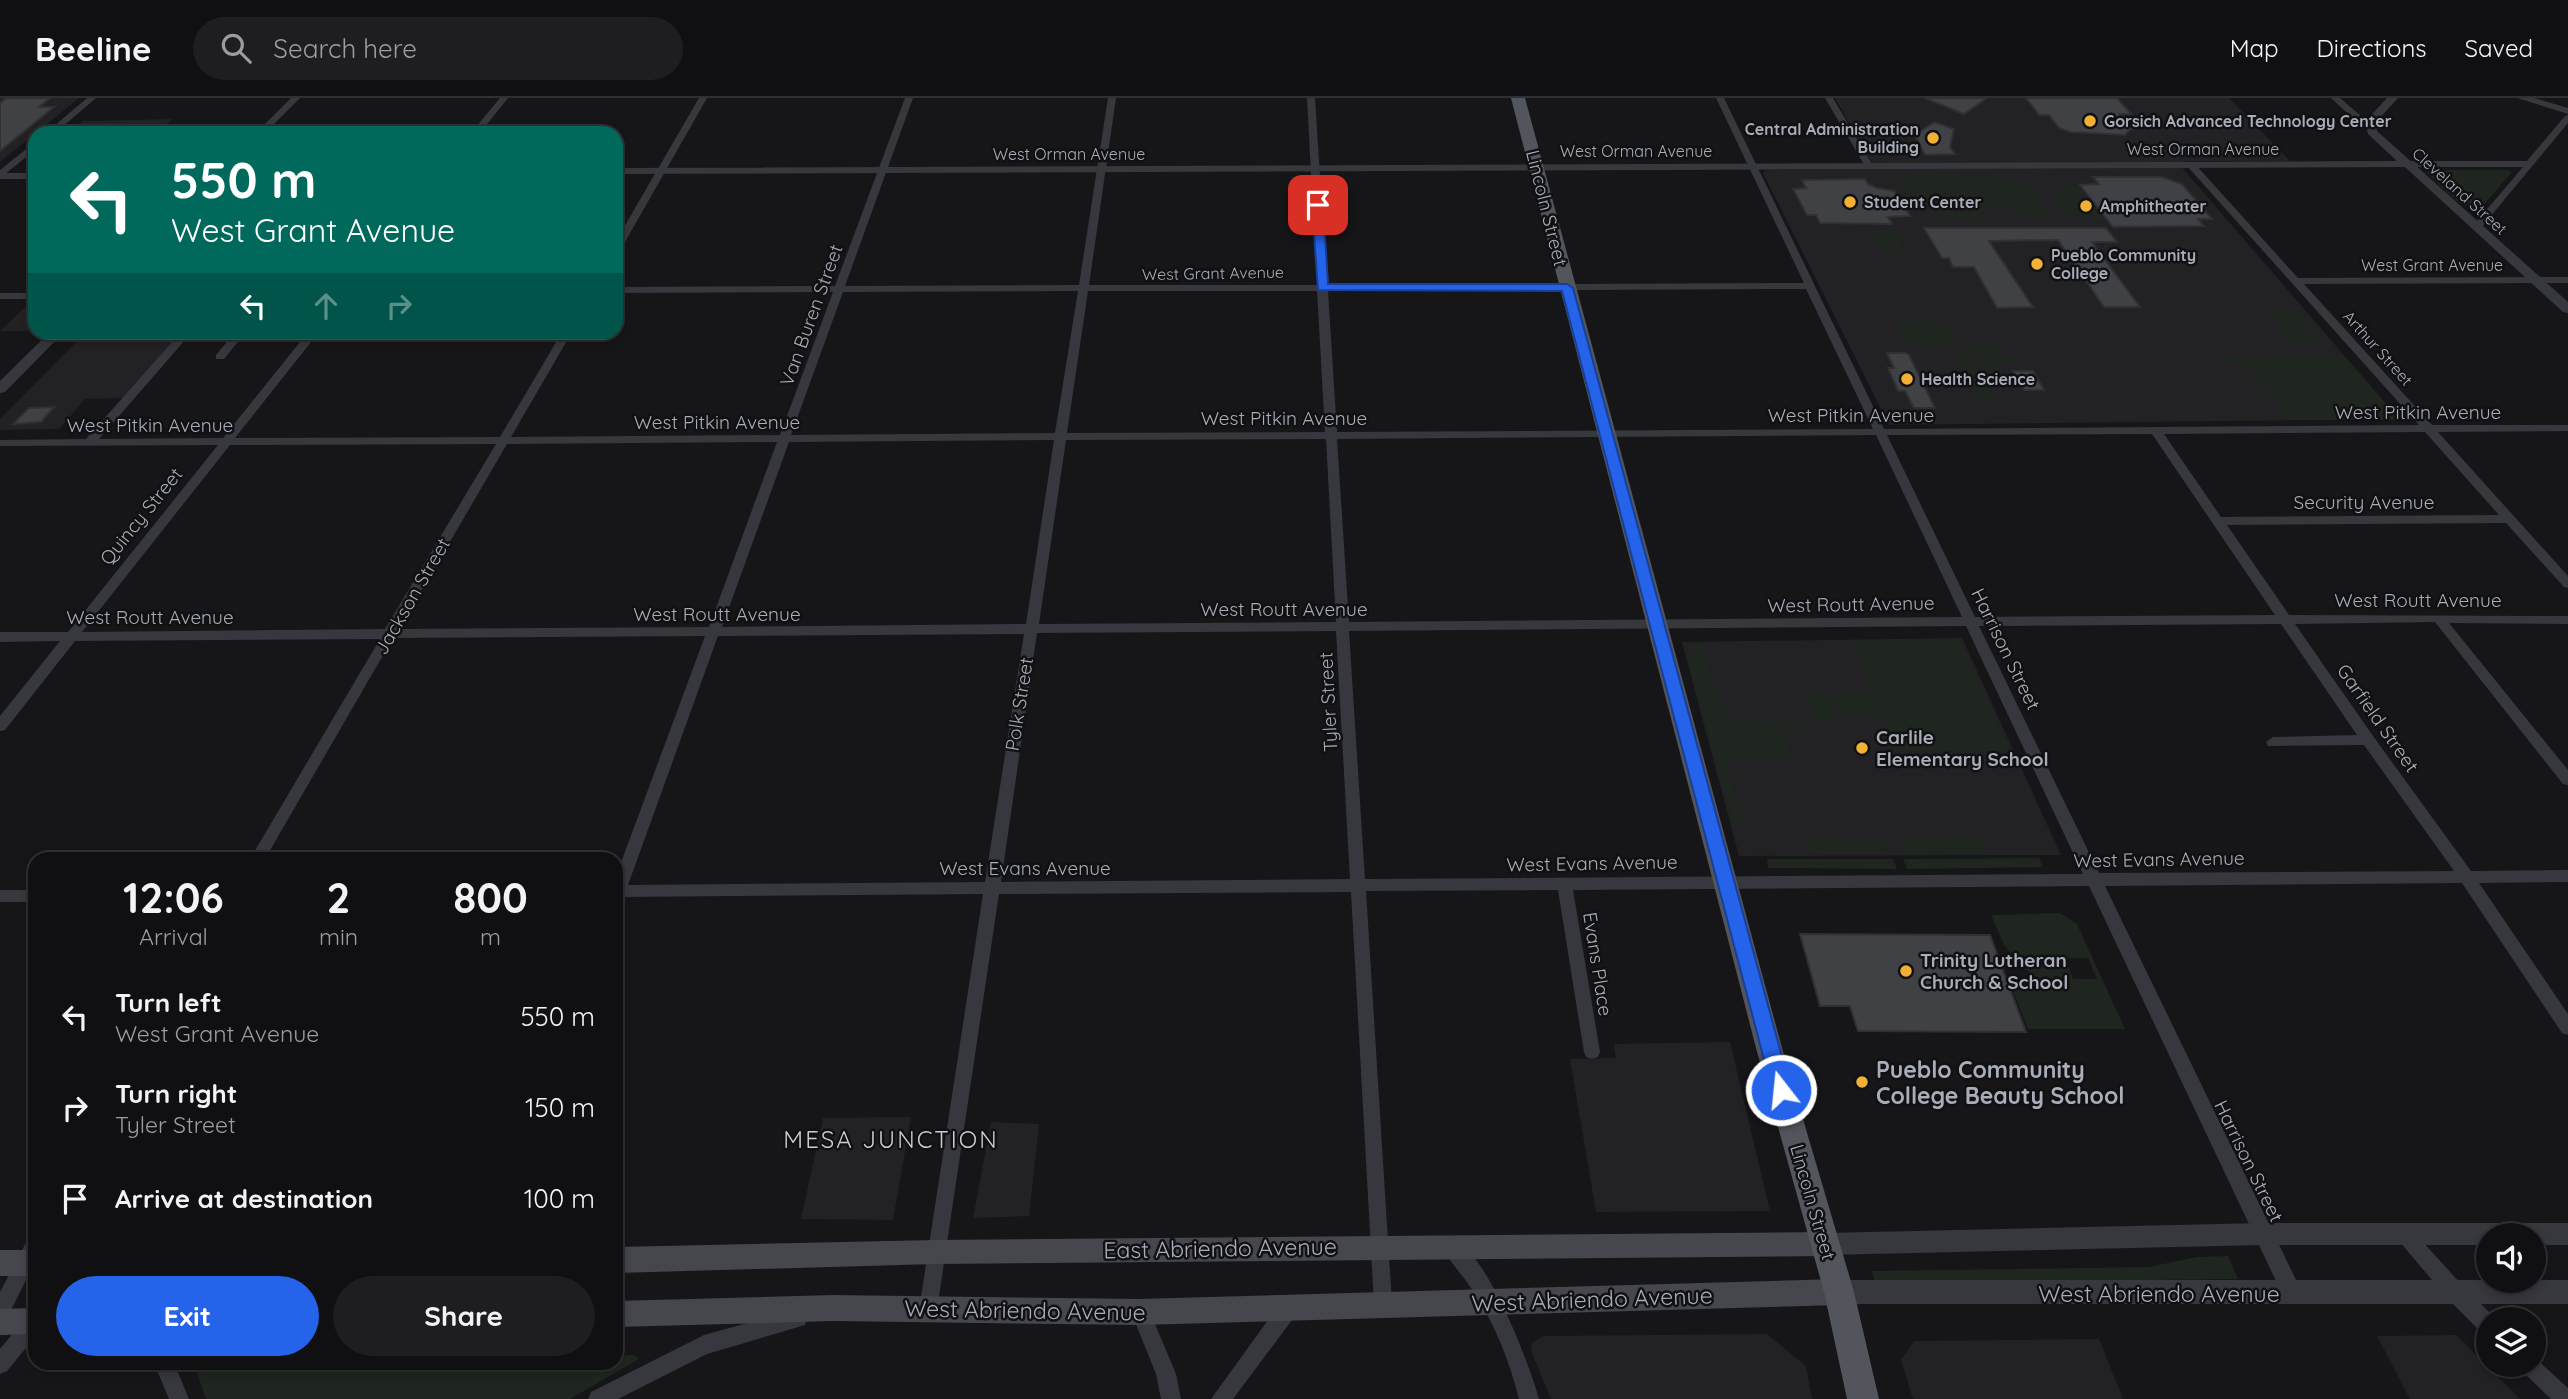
<!DOCTYPE html>
<style>
body{margin:0;font-family:Quicksand,sans-serif;background:#1e1e20;color:#f1f3f6;height:100vh;display:flex;flex-direction:column;font-size:26px;white-space:nowrap}
*{box-sizing:border-box;margin:0}
p{font-size:23px;color:#9c9d9f}
.icon{flex:none;width:38px;height:38px;fill:none;stroke:currentColor;stroke-width:2;stroke-linecap:round;stroke-linejoin:round}
.map{position:relative;flex:1;overflow:hidden}
.panel{position:absolute;left:28px;top:754px;width:595px;height:518px;display:flex;flex-direction:column;background:#101012;border-radius:21px;box-shadow:0 4px 10px #0003,0 0 0 2px #303032}
.panel>*{flex:none}
.banner{position:absolute;left:28px;top:28px;width:595px;height:214px;border-radius:21px;box-shadow:0 4px 10px #0003,0 0 0 2px #303032;background:#00695c;color:#fff;overflow:hidden}
.fabs{position:absolute;left:2476px;top:1125px;display:grid;gap:14px}
.fabs a{display:grid;place-items:center;width:70px;height:70px;border-radius:50%;background:#101012;box-shadow:0 4px 10px #0003,0 0 0 2px #303032;font-size:35px}
.pin{position:absolute;display:grid;place-items:center;width:60px;height:60px;color:#fff;margin:-30px;border-radius:14px;box-shadow:0 4px 10px #0006}
.me{position:absolute;width:77px;margin:-38px;rotate:344deg;stroke-linejoin:round;filter:drop-shadow(0 0 5px #0008)}
.turn{display:flex;align-items:center;gap:24px;height:147px;padding:0 28px;font-size:32px}
.turn .icon{width:91px;height:91px;stroke-width:2.5}
.turn b{display:block;font-size:49px;line-height:60px}
.lanes{display:flex;align-items:center;height:66px;padding:0 28px;background:#0003;justify-content:center;gap:35px;direction:ltr}
.lanes .off{opacity:.35}
.eta{display:flex;justify-content:space-evenly;align-items:center;height:119px;text-align:center}
.eta b{font-size:42px;font-weight:700;line-height:49px}
.action{display:flex;gap:14px;margin-top:auto;padding:14px 28px}
.action a{flex:1;height:80px;border-radius:42px;background:#2563eb;color:#fff;font-size:28px;font-weight:700;line-height:80px;text-align:center}
.action a+a{background:#1e1e20;color:#f1f3f6}
ul{padding:0;list-style:none}
li{display:flex;align-items:center;gap:21px;height:91px;padding:0 28px}
li div{flex:1}
li b{display:block;font-size:26px}
li em{font-style:normal}
header{display:flex;align-items:center;gap:42px;box-sizing:border-box;height:98px;padding:0 35px;background:#101012;border-bottom:2px solid #303032}
header strong{font-size:33px}
nav{display:flex;gap:38px;margin-inline-start:auto;font-size:24px}
.search{width:490px;height:63px;background:#1e1e20;display:flex;align-items:center;gap:18px;box-sizing:border-box;padding:0 24px;border-radius:38px;color:#9c9d9f;font-size:26px}
.map>svg:first-child{display:block}
</style>
<header>
<strong>Beeline</strong>
<div class="search"><svg class="icon" aria-label="search" viewBox="0 0 24 24"><circle cx="10" cy="10" r="6"/><path d="M15 15l6 6"/></svg>Search here</div>
<nav><a>Map</a><a>Directions</a><a>Saved</a></nav>
</header>
<div class="map">
<svg width="2568" height="1301" viewBox="0 0 2568 1301">
<rect width="100%" height="100%" fill="#161618"/>
<g fill="#222225">
<polygon points="0,0 79,0 0,64"/>
<polygon points="1835,0 2229,0 2290,63 2186,63 2179,66 2399,321 1889,327 1763,75 1766,72 1875,71"/>
<polygon points="172,21 158,35 69,35 83,23"/>
<polygon points="24,210 35,210 35,233 0,233"/>
<polygon points="85,235 133,235 130,238 167,238 176,242 123,300 85,301 59,331 0,332 0,321"/>
<polygon points="1962,540 2061,757 1739,758 1682,544"/>
<polygon points="1730,944 1770,1113 1596,1114 1570,961 1616,960 1614,946"/>
<polygon points="911,1019 893,1122 801,1121 823,1020"/>
<polygon points="991,1024 1039,1026 1029,1118 973,1120"/>
<polygon points="1767,1236 1806,1268 1812,1301 1551,1301 1531,1253 1532,1245 1543,1238"/>
<polygon points="2456,1237 2520,1301 2521,1301 2410,1301 2377,1238"/>
<polygon points="2099,1241 2123,1301 1913,1301 1901,1262 1914,1243"/>
</g>
<g fill="#1e261f" fill-rule="evenodd">
<path d="M2429 72H2507L2512 74 2481 110C2461 114 2441 87 2427 75Z"/>
<polygon points="1914,75 1958,75 1962,77 1928,111 1899,90 1898,84"/>
<polygon points="1974,77 1977,77 1999,110 1980,113 1981,123 1968,123 1932,113 1965,78"/>
<polygon points="1982,77 1995,78 2032,91 2051,116 2040,123 2026,113 2004,110"/>
<path d="M2065 87H2080L2085 94 2078 99C2086 111 2098 111 2106 121 2079 122 2070 117 2055 95Z"/>
<polygon points="1894,132 1905,153 1881,154 1870,133"/>
<polygon points="2292,212 2318,242 2293,243 2267,212"/>
<polygon points="1936,224 1946,228 1955,242 1931,251 1903,239 1896,225"/>
<path d="M1970 246H1994L2000 257H2009L2012 262H2020L2022 266H1999L2007 281C1983 281 1979 265 1970 246Z"/>
<polygon points="1960,249 1978,271 1994,283 1994,285 1985,286 1993,301 1982,301 1955,256 1933,254"/>
<polygon points="2344,258 2398,319 2398,322 2291,322 2252,273 2226,265 2220,259"/>
<polygon points="1701,543 1716,597 1720,597 1728,624 1809,625 1811,629 1791,630 1784,635 1791,660 1725,661 1744,728 1734,728 1687,557"/>
<polygon points="1953,543 1961,546 2010,653 1892,654 1886,638 1890,637 1882,617 1840,618 1831,595 1873,594 1853,544"/>
<polygon points="1804,594 1825,594 1837,622 1815,623"/>
<polygon points="1979,738 1985,756 1909,757 1906,756 1899,740"/>
<polygon points="1806,740 1881,741 1886,756 1811,756"/>
<polygon points="2039,760 2043,769 1907,771 1903,761"/>
<polygon points="1767,761 1893,761 1897,771 1768,770"/>
<path d="M2060 815 2077 826 2125 931H2028L2009 883 2036 882 2004 847 1991 817ZM2065 860H2088L2097 881H2073Z"/>
<polygon points="2228,1158 2238,1181 1875,1185 1872,1173 2149,1169 2197,1159"/>
<polygon points="634,1257 639,1261 570,1301 206,1301 194,1266 616,1265 616,1258"/>
</g>
<g fill="#404145" stroke="#303034" stroke-width="2">
<polygon points="6,0 50,0 39,9 54,9 0,53 0,5"/>
<polygon points="1925,0 1987,0 1964,16"/>
<polygon points="2026,0 2117,0 2131,16 2120,16 2132,30 2125,37 2070,34 2059,30 2049,17 2039,17"/>
<polygon points="1934,24 1954,31 1950,49 1955,56 1925,57 1915,37"/>
<polygon points="2093,79 2162,79 2182,86 2212,121 2198,121 2204,128 2113,129 2080,87 2099,86"/>
<polygon points="1865,81 1868,86 1877,90 1894,93 1910,118 1888,119 1892,126 1820,125 1816,117 1807,117 1793,91 1806,90 1802,82"/>
<polygon points="1924,130 2106,130 2117,144 2092,144 2140,209 2104,209 2058,142 1989,143 2033,209 1997,210 1974,169 1953,169 1949,160 1942,160"/>
<polygon points="1887,255 1906,255 1909,257 1935,310 1914,310 1905,293 1898,293 1888,270 1894,270"/>
<polygon points="2013,273 2033,273 2044,292 2024,292"/>
<polygon points="54,309 41,324 13,326 29,310"/>
<polygon points="1800,836 1990,837 2026,934 1858,933 1850,908 1820,908"/>
</g>
<g fill="none" stroke-linecap="round" stroke-linejoin="round">
<g fill="#37383d" fill-rule="evenodd">
<polygon points="87,0 96,0 55,35 46,35"/>
<polygon points="291,0 300,0 265,35 256,35"/>
<polygon points="500,0 508,0 480,35 471,35"/>
<polygon points="699,0 707,0 621,151 616,154 616,143"/>
<path d="M905 0H913L845 188 1079 187 1108 0H1116L1089 187H1317L1307 0H1315L1327 187 1804 185 1716 0H1724L1884 331 2419 327 2188 69 2187 67 2191 64 2194 65 2298 180 2568 179V185L2304 186 2432 327H2568V333L2438 334 2568 478V490L2564 489 2506 425 2227 427 2289 517 2568 518V526L2449 525 2568 672V687L2563 686 2435 524 2295 526 2373 638 2471 773 2568 772V784L2479 785 2568 916V937L2562 935 2462 785 2105 788 2299 1188 2301 1195 2299 1202 2292 1204 2285 1202 2089 788 1573 792 1600 954 1598 959 1592 961 1586 959 1584 954 1558 792 1366 793 1392 1206 1390 1213 1383 1215 1376 1213 1374 1206 1351 794 999 796 937 1212 935 1219 928 1221 921 1219 919 1212 983 796 624 799 621 803 616 805V778L705 538 393 540 265 761H250L380 541 75 543 5 632 0 633V618L60 543 0 544V534H68L218 347 0 348V342L86 341 181 234H192L99 341 223 340 308 234H319L235 340 500 339 562 234H572L511 339 780 337 833 194 616 195V189L835 188ZM1806 191 1873 331 1337 334 1328 193ZM1078 193 1055 335 791 337 843 194ZM1088 193H1317L1325 334 1067 335ZM2425 334 2499 417 2221 419 2164 336ZM2152 336 2275 517 1975 519 1887 337ZM1876 337 1962 519 1349 524 1337 341ZM1326 341 1336 524 1039 526 1066 342ZM1054 342 1026 526 722 529 789 344ZM777 344 709 529 399 531 507 346ZM496 346 385 531 82 534 230 347ZM2281 526 2357 637 2273 639 2266 644 2268 648 2364 647 2454 773 2099 775 1979 528ZM1966 528 2083 776 1365 781 1349 533ZM1336 533 1350 781 1001 784 1037 535ZM1024 536 985 784 628 787 718 538Z"/>
<polygon points="1825,0 1833,0 1873,68 1872,70 1865,68"/>
<polygon points="2331,0 2340,0 2361,18 2374,24 2370,27 2355,22"/>
<polygon points="2568,17 2568,25 2480,131 2472,129 2523,69 2406,69 2402,66 2406,63 2527,63 2565,18"/>
<polygon points="35,44 35,52 0,80 0,72"/>
<rect x="0" y="195" width="35" height="6"/>
<polygon points="235,234 246,234 224,261 216,261 216,257"/>
<rect x="0" y="792" width="35" height="12"/>
<polygon points="2405,1128 2411,1131 2462,1187 2495,1220 2488,1222 2488,1236 2481,1234 2448,1201 2399,1143 2396,1137 2399,1131"/>
<polygon points="35,1136 35,1164 7,1220 0,1222 0,1194 29,1139"/>
<path d="M1452 1140C1487 1154 1529 1265 1539 1301H1519C1509 1261 1494 1224 1471 1190 1462 1176 1449 1164 1443 1149L1446 1143Z"/>
<polygon points="1288,1202 1295,1204 1297,1211 1295,1218 1233,1301 1211,1301 1281,1204"/>
<polygon points="1140,1205 1147,1207 1176,1276 1181,1301 1161,1301 1156,1276 1131,1214 1133,1207"/>
<polygon points="798,1211 805,1213 807,1220 805,1227 707,1256 618,1301 588,1301 591,1294 704,1237"/>
<polygon points="35,1215 35,1239 7,1273 0,1276 0,1251 28,1217"/>
<polygon points="2534,1259 2568,1290 2568,1301 2551,1301 2523,1274 2520,1267 2534,1267"/>
<polygon points="154,1265 174,1265 189,1301 169,1301"/>
</g>
<g fill="#37383d" fill-rule="evenodd">
<polygon points="2387,0 2398,0 2375,25 2377,33 2568,204 2568,215 2563,214 2405,69 616,76 616,70 2397,63 2368,36 2365,24"/>
<polygon points="2517,0 2534,0 2568,10 2568,16"/>
<rect x="0" y="75" width="35" height="6"/>
<polygon points="50,234 64,234 5,294 0,295 0,283"/>
<polygon points="2263,1125 2568,1125 2568,1147 2534,1147 2534,1138 2488,1138 2488,1147 2263,1147 1825,1157 1817,1154 1814,1146 1817,1138 1825,1135"/>
<polygon points="1839,1182 2568,1182 2568,1206 1839,1206 1831,1202 1827,1194 1831,1186"/>
</g>
<g fill="#45474d" fill-rule="evenodd">
<polygon points="1825,1134 1834,1137 1838,1146 1834,1155 1825,1158 935,1166 616,1175 616,1149 935,1142"/>
<rect x="0" y="1152" width="35" height="26"/>
<polygon points="1839,1181 1848,1185 1852,1194 1848,1203 1839,1207 1140,1227 833,1223 616,1229 616,1203 833,1197 1140,1201"/>
<polygon points="35,1210 35,1236 0,1237 0,1211"/>
</g>
<polygon fill="#53555c" fill-rule="evenodd" points="1511,0 1525,0 1782,950 1854,1194 1879,1301 1847,1301 1824,1194 1756,950"/>
</g>
<polygon fill="#2563eb" stroke="#184099" stroke-width="2" points="1318,104 1323,107 1328,186 1567,186 1573,190 1791,992 1788,999 1781,1001 1774,999 1772,992 1562,193 1318,192 1312,107"/>
<g fill="#f2b134" stroke="#111113" stroke-width="2.5">
<circle cx="2090" cy="23" r="7"/>
<circle cx="1933" cy="40" r="7"/>
<circle cx="1850" cy="104" r="7"/>
<circle cx="2086" cy="108" r="7"/>
<circle cx="2037" cy="166" r="7"/>
<circle cx="1907" cy="281" r="7"/>
<circle cx="1862" cy="650" r="7"/>
<circle cx="1906" cy="873" r="7"/>
<circle cx="1862" cy="984" r="7"/>
</g>
<g text-anchor="middle" dominant-baseline="central" stroke-width="5" stroke-linejoin="round" paint-order="stroke">
<g font-size="16" font-weight="bold" fill="#a8adb8" stroke="#111113" text-anchor="start">
<text x="2104" y="23">Gorsich Advanced Technology Center</text>
<text x="1919" y="31" text-anchor="end">Central Administration<tspan x="1919" dy="18">Building</tspan></text>
<text x="1864" y="104">Student Center</text>
<text x="2100" y="108">Amphitheater</text>
<text x="2051" y="157">Pueblo Community<tspan x="2051" dy="18">College</tspan></text>
<text x="1921" y="281">Health Science</text>
</g>
<g font-size="16" fill="#a8adb8" stroke="#111113">
<text x="2203" y="51">West Orman Avenue</text>
<text x="1636" y="53">West Orman Avenue</text>
<text x="1069" y="56">West Orman Avenue</text>
<text transform="translate(2460 93) rotate(42)">Cleveland Street</text>
<text x="2432" y="167">West Grant Avenue</text>
<text transform="translate(1213 175) rotate(-1)">West Grant Avenue</text>
<text transform="translate(2378 250) rotate(48)">Arthur Street</text>
</g>
<g font-size="19" fill="#a8adb8" stroke="#111113">
<text transform="translate(1547 110) rotate(76)">Lincoln Street</text>
<text transform="translate(811 217) rotate(-70)">Van Buren Street</text>
<text x="2418" y="314">West Pitkin Avenue</text>
<text x="1851" y="317">West Pitkin Avenue</text>
<text x="1284" y="320">West Pitkin Avenue</text>
<text x="717" y="324">West Pitkin Avenue</text>
<text x="150" y="327">West Pitkin Avenue</text>
<text x="2364" y="404">Security Avenue</text>
<text transform="translate(141 418) rotate(-51)">Quincy Street</text>
<text transform="translate(412 498) rotate(-60)">Jackson Street</text>
<text x="2418" y="502">West Routt Avenue</text>
<text transform="translate(1851 506) rotate(-1)">West Routt Avenue</text>
<text x="1284" y="511">West Routt Avenue</text>
<text x="717" y="516">West Routt Avenue</text>
<text x="150" y="519">West Routt Avenue</text>
<text transform="translate(2006 551) rotate(64)">Harrison Street</text>
<text transform="translate(1328 604) rotate(-93)">Tyler Street</text>
<text transform="translate(1019 606) rotate(-81)">Polk Street</text>
<text transform="translate(2378 620) rotate(55)">Garfield Street</text>
<text transform="translate(2159 761) rotate(-1)">West Evans Avenue</text>
<text transform="translate(1592 765) rotate(-1)">West Evans Avenue</text>
<text x="1025" y="770">West Evans Avenue</text>
<text transform="translate(1598 866) rotate(81)">Evans Place</text>
<text transform="translate(2249 1063) rotate(64)">Harrison Street</text>
<text transform="translate(1813 1104) rotate(74)">Lincoln Street</text>
</g>
<g font-size="19" font-weight="bold" fill="#a8adb8" stroke="#111113" text-anchor="start">
<text x="1876" y="639">Carlile<tspan x="1876" dy="22">Elementary School</tspan></text>
<text x="1920" y="862">Trinity Lutheran<tspan x="1920" dy="22">Church &amp; School</tspan></text>
</g>
<g font-size="23" font-weight="bold" fill="#a8adb8" stroke="#111113" text-anchor="start">
<text x="1876" y="971">Pueblo Community<tspan x="1876" dy="26">College Beauty School</tspan></text>
</g>
<g font-size="23" fill="#a8adb8" stroke="#111113">
<text transform="translate(1220 1150) rotate(-1)">East Abriendo Avenue</text>
<text x="2159" y="1195">West Abriendo Avenue</text>
<text transform="translate(1592 1201) rotate(-2)">West Abriendo Avenue</text>
<text transform="translate(1025 1212) rotate(1)">West Abriendo Avenue</text>
</g>
<g font-size="24" letter-spacing="2" fill="#c9ccd4" stroke="#111113">
<text x="891" y="1041">MESA JUNCTION</text>
</g>
</g>
</svg>
<div class="fabs">
<a><svg class="icon" aria-label="sound" viewBox="0 0 24 24"><path d="M4 9h4l5-4v14l-5-4H4zM17 9q2 3 0 6"/></svg></a>
<a><svg class="icon" aria-label="layers" viewBox="0 0 24 24"><path d="M12 4l9 5-9 5-9-5zM3 14l9 5 9-5"/></svg></a>
</div>
<div class="pin" style="left:1318px;top:107px;background:#d93025"><svg class="icon" aria-label="arrive" viewBox="0 0 24 24"><path d="M6 21V4h12l-3 4 3 4H6"/></svg></div>
<svg class="me" style="left:1781px;top:992px" viewBox="-20 -20 40 40"><circle r="17" fill="#2563eb" stroke="#fff" stroke-width="3"/><path d="M0-11L8 9 0 5-8 9z" fill="#fff"/></svg>
<div class="banner">
<div class="turn"><svg class="icon" aria-label="left" viewBox="0 0 24 24"><path d="M17 20v-9H6M10 6l-5 5 5 5"/></svg><div><b>550 m</b>West Grant Avenue</div></div>
<div class="lanes"><svg class="icon" aria-label="left" viewBox="0 0 24 24"><path d="M17 20v-9H6M10 6l-5 5 5 5"/></svg><svg class="icon off" aria-label="ahead" viewBox="0 0 24 24"><path d="M12 20V5M6 11l6-6 6 6"/></svg><svg class="icon off" aria-label="right" viewBox="0 0 24 24"><path d="M7 20v-9h11M14 6l5 5-5 5"/></svg></div>
</div>
<section class="panel">
<div class="eta">
<div><b>12:06</b><p>Arrival</p></div>
<div><b>2</b><p>min</p></div>
<div><b>800</b><p>m</p></div>
</div>
<ul>
<li><svg class="icon" aria-label="left" viewBox="0 0 24 24"><path d="M17 20v-9H6M10 6l-5 5 5 5"/></svg><div><b>Turn left</b><p>West Grant Avenue</p></div><em>550 m</em></li>
<li><svg class="icon" aria-label="right" viewBox="0 0 24 24"><path d="M7 20v-9h11M14 6l5 5-5 5"/></svg><div><b>Turn right</b><p>Tyler Street</p></div><em>150 m</em></li>
<li><svg class="icon" aria-label="arrive" viewBox="0 0 24 24"><path d="M6 21V4h12l-3 4 3 4H6"/></svg><div><b>Arrive at destination</b></div><em>100 m</em></li>
</ul>
<div class="action"><a>Exit</a><a>Share</a></div>
</section>
</div>
